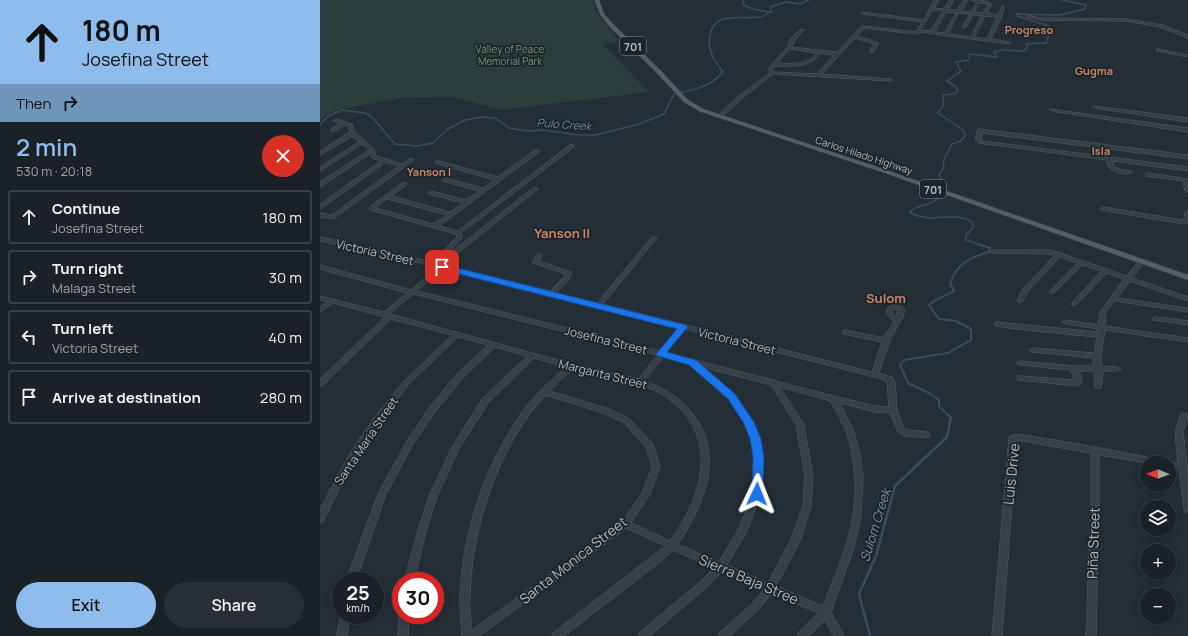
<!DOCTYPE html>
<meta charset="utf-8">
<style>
body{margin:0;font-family:Manrope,sans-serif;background:#272f34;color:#f1f3f6;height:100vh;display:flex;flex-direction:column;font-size:15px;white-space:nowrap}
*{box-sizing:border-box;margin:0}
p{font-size:13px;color:#9fa4a8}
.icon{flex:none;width:22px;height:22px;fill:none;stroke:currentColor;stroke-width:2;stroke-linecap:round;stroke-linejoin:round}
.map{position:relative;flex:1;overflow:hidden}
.drawer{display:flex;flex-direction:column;background:#1a2228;width:320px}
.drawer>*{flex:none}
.banner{background:#8ebcec;color:#111;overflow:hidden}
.needle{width:26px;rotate:271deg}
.buttons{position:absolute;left:820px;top:456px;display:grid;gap:8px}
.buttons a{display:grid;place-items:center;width:36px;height:36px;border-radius:50%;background:#1a2228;box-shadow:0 2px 10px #0003,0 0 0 1px #383f45;font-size:20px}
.speed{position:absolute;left:12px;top:572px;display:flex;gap:8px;font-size:20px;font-weight:700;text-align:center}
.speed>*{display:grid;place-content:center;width:52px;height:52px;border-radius:50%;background:#1a2228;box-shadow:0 2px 10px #0003,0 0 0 1px #383f45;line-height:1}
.speed small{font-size:10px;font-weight:400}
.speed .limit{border:6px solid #d22;background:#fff;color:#111}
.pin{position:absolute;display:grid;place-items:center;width:34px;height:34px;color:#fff;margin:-17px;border-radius:8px;box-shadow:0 2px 6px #0006}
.me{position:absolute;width:44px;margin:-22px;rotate:2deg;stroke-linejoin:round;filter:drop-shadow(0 0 3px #0008)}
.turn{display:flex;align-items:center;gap:14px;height:84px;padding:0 16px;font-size:18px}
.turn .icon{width:52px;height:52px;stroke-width:2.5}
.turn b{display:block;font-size:28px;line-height:34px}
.then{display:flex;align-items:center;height:38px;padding:0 16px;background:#0003;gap:8px;font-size:15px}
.round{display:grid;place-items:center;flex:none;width:42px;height:42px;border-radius:21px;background:#272f34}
.head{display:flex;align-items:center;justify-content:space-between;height:68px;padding:0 16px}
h1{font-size:24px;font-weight:600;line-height:30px;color:#8ebcec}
.primary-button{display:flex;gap:8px;margin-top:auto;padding:8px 16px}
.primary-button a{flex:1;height:46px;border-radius:24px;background:#8ebcec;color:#111;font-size:16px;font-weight:600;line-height:46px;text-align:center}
.primary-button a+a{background:#272f34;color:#f1f3f6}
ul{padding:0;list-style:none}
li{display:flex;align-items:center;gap:12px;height:54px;margin:0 8px 6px;padding:0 8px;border:2px solid #383f45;border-radius:4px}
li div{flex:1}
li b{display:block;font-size:15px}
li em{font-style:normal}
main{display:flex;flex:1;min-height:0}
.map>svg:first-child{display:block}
</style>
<main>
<section class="drawer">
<div class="banner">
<div class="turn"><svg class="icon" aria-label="ahead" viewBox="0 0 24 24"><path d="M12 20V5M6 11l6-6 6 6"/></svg><div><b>180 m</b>Josefina Street</div></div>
<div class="then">Then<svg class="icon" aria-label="right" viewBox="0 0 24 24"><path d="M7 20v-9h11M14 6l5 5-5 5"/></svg></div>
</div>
<div class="head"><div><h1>2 min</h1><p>530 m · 20:18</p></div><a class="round" style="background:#d93025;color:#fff"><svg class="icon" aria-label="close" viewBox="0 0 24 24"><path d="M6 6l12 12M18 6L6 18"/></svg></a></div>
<ul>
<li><svg class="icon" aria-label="ahead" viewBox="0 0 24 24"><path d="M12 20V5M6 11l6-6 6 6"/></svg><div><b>Continue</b><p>Josefina Street</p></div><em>180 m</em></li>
<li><svg class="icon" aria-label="right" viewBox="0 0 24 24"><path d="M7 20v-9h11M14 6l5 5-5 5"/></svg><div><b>Turn right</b><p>Malaga Street</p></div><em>30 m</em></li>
<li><svg class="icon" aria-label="left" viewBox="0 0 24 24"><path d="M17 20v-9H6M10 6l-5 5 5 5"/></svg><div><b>Turn left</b><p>Victoria Street</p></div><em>40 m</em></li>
<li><svg class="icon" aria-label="arrive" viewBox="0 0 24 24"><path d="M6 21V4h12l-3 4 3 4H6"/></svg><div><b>Arrive at destination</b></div><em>280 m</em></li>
</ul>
<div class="primary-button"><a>Exit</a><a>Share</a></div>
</section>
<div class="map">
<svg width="868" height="636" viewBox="0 0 868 636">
<rect width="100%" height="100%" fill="#232e36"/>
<polygon fill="#2b3e3c" points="0,0 273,0 275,10 299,41 285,44 284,46 329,92 182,110 132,97 82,98 17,110 3,117 0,120"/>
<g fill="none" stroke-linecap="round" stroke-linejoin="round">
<g stroke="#3a4d5e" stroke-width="1.5">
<polyline points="449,12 452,12 450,7 465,2 480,4 489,0"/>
<path d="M0 125 7 117 21 110 45 113 52 117 75 144 97 146 113 143 128 129 145 120 162 117 175 118 189 128 207 131 223 130 259 135H275L319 124 344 114 354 94C372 90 391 87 403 72 394 61 387 50 390 35 396 4 437 27 449 12L433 9 423 5V0"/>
<polyline points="623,188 624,185 619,174 623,169 624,159 632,144 641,141 645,136 643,130 618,113 623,106 623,95 634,94 638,91 635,86 627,81 641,71 636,62 649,60 650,54 677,57 674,52 682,50 704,51 707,48 706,44 726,43 729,35 729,26 697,16 696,14 740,15 765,9 766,5 742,0"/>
<path d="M619 197C610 208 597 203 590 212 610 225 635 210 652 222L653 228 646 235V240L661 245"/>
</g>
<path stroke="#3a4d5e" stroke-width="2" d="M631 418 619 406V400L609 393 588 383 580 365 584 360 628 353 651 340V329L636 321 619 319 609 305 614 301 634 291 630 283C637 264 650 257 669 252L670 248 658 244"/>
<polyline stroke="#3a4d5e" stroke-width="2.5" points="550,636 539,594 556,556 575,486 627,437 631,417"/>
<g stroke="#545d65" stroke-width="1">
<g id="minor">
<path d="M615 0H619L614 8 624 9 630 0H634L628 10H637L644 0H648L641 11 651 12 657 2 651 0C658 0 666 0 672 4L667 13 678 15 682 6H684L682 16 671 39 689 42 691 43 689 44 600 32 597 34 544 28 537 36 559 43 553 53 549 52 554 44 535 38 502 74 570 79H572V81L453 74 421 99 401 118 396 117 417 97 450 73 448 69V68L467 48 471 38 481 29 484 30 475 40 472 47 517 52 542 26 596 32 602 22 543 14H542V12L603 20ZM660 3 668 4 663 13 655 12ZM613 10 623 11 611 31 601 30ZM627 12 636 13 625 33 615 32ZM639 13 650 14 642 27 644 28 646 27 653 15H662L651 37 629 34ZM666 16 677 17 667 39 655 37ZM470 49 497 53C488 65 472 64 458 63ZM501 53 514 55 497 74 454 72 452 69 456 66C472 67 491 67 501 53Z"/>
<polygon points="708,15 720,18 806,19 842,25 868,35 868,38 840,27 806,21 720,20 707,17 707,15"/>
<polygon points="837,49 868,55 868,57 837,51"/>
<polygon points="773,106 868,118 868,122 775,108 773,107"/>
<polygon points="730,109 868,128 868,132 732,111 730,110"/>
<polygon points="17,119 32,124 35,132 54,149 56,156 82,164 89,159 93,159 94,160 13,219 0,217 0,213 12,215 79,166 66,162 0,209 0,204 61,161 52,158 50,154 0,187 0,182 49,150 42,144 0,171 0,167 39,142 33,136 0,155 0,151 30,132 28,126 24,125 15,131 11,131 11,129 20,123 14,121"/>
<path d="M660 129 868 155V159L662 133 661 139 662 141 868 167V171L793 161V165C799 170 805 170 812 171L813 172C805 177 793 172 787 165V160L659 143 655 140 657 131Z"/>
<path d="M252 144 255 146 254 147 141 233 143 237 142 238 121 260 213 188H217L218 189 123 265 230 291 244 277 245 274 213 263 212 262 217 254H221L222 255 219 261 251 272 252 273 249 279 236 293 277 303 332 237H336L337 238 336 239 283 304 552 372 562 342 523 334 522 332 526 330 563 338 574 322 566 313 568 307C574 304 580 303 585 309L583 317 571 338 559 373 572 377 575 382 577 410 584 428 588 430 606 432 609 433 610 435 609 437 606 438 586 436 578 432 570 413 555 412 520 403 534 432 540 454 543 478 541 516 534 548 511 612 524 636H514L505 620 489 636H477L478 633 498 613 452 593 439 609 410 636H398L399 633 433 603 444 589 403 571 388 586 330 636H318L319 633 382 580 394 568 353 550 344 559 244 636H232L233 633 345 546 306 528 256 566 159 636H142C141 623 140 610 140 596 142 531 168 455 209 403 220 390 233 379 246 367L214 358 168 403 139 449 118 494 108 524 94 581H84L100 524 110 494 131 449 162 399 207 356 175 347 142 379 115 412 93 444 66 494 36 581H26L58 494 87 441 109 408 136 375 168 345 138 337 89 384 59 422 29 469 3 522 0 523V510L12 486 32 450 54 418 84 381 132 335 71 319 3 385 0 386V379L65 317 13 303 0 312V307L7 302 0 300V296L64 312 87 293 0 269V265L91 290 117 268 113 266 0 241V237L112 262 137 237 136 234 50 210 49 209 52 205 84 182 87 184 86 185 71 196 130 212 143 203 109 194V192L111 191 146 200 159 191 123 181V179L125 178 163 188 175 180 115 163V161H119L178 177 215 150H219V152L119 226 137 231ZM67 199 127 215 113 224 56 208ZM124 269 359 328 340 351 97 291ZM94 294 337 355 319 379 245 362 70 314ZM573 309 578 310 576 316 573 313ZM365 329 562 379 567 382 569 407 555 406 514 396 347 353ZM344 357 370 364 409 398 424 422 431 439 435 457 433 494 418 530 399 562 358 544C382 508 403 462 378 421 365 401 347 389 325 381ZM382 367 451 385 476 425 485 476 483 506 471 539 448 583 407 565 427 531 441 494 443 457 439 439 432 422 415 394ZM253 369C278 375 305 377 329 388 342 393 352 401 361 410 398 449 378 503 350 541L311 523 330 494 340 467 333 444 310 419 289 409 230 391ZM460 387 511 401C516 411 521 421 526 431 535 456 537 490 533 516 528 547 514 577 503 606L456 586 481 539 491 506 493 476 484 425ZM226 395 283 413 304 423 326 447 332 467 322 493 302 522 250 560 152 630C151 619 149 608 150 597 151 530 179 443 226 395Z"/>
<polygon points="828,173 867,179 868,180 868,193 865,191 863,181 826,176 826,174"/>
<polygon points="783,207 862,220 864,219 865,212 868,210 868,222 863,224 781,210 781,208"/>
<path d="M674 250H731L742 253 743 254 807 276 819 261H823L824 262 812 278 868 297V301L810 281 797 298 868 308V312L795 301 786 312 785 326 868 338V342L785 330 781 356V366L797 367 801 369 797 371H782L783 375 781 388H775C773 383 776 376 774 371H758L761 375 762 383 758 386 698 380 697 378 698 376H701L754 380 753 375 750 370 700 365 696 363 700 361 753 366H773V358L713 352 709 350 713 348 774 353 777 337 705 330 676 326 674 324 676 322 777 332 778 329 746 324 742 322 746 320 778 325 780 312 804 279 787 273 756 305H752L751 304 752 303 781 271 762 265 734 293H730L729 292 730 291 757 263 740 257 708 291 703 301 700 303 697 301 703 289 735 255 730 254 672 253 671 252Z"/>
<polygon points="836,317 868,321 868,325 834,320 832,319"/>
<polygon points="864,413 867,414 868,416 863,432 868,473 868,512 865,511 864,509 859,469 849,467 849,463 827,463 779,455 779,504 776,636 766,636 771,504 771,453 697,440 682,636 672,636 689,438 690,436 698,434 775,447 842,460 846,462 849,461 858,463 855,432 860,416 861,414"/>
<polygon points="81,612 81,615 89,615 88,636 78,636 79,615"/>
<polygon points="21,613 21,615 30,615 27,636 17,636"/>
</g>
</g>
<g stroke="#434b53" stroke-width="1">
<polygon id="major" points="275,0 279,0 284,14 293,24 341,71 368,100 383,109 566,170 868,275 868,280 562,172 379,111 364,102 337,73 289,26 280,14"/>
</g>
<use href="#minor" fill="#373f47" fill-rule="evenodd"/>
<use href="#major" fill="#555e67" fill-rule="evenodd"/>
</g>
<polygon fill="#1a73e8" stroke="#114b97" points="122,264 366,325 368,327 366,329 347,352 376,360 415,394 434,422 441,439 444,457 443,494 441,497 437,498 433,497 432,494 433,457 430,439 423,422 408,399 369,365 338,356 336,354 357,329 119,269 118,267"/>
<g text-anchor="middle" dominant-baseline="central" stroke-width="3.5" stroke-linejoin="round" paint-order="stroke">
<g font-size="10" fill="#729777" stroke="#1c242c">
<text x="190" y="49">Valley of Peace<tspan x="190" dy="12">Memorial Park</tspan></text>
</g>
<g font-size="10" fill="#b1bac3" stroke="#1c242c">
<text transform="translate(544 155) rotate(18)">Carlos Hilado Highway</text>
</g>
<g font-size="11" font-weight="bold" fill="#c88768" stroke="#1c242c">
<text x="709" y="29">Progreso</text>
<text x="774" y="70">Gugma</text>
<text x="781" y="150">Isla</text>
<text x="109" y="171">Yanson I</text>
</g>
<g fill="#1c242c" stroke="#848d96" stroke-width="1">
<rect x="300" y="37" width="26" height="18" rx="3"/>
<rect x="600" y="180" width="26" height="18" rx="3"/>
</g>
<g font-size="11" font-weight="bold" fill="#b1bac3">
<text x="313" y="46">701</text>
<text x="613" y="189">701</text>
</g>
<g font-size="11" font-style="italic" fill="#758ea4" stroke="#1c242c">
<text transform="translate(244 124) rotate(4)">Pulo Creek</text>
</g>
<g font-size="12" fill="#b1bac3" stroke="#1c242c">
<text transform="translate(55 252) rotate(13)">Victoria Street</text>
<text transform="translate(286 340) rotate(14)">Josefina Street</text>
<text transform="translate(417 341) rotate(14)">Victoria Street</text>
<text transform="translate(283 374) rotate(14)">Margarita Street</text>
<text transform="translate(46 441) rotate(-56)">Santa Maria Street</text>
</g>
<g font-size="13" font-weight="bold" fill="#c88768" stroke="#1c242c">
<text x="242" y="233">Yanson II</text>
<text x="566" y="298">Sulom</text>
</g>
<g font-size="13" font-style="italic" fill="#758ea4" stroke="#1c242c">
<text transform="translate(555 525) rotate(-73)">Sulom Creek</text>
</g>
<g font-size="14" fill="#b1bac3" stroke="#1c242c">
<text transform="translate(691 474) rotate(-84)">Luis Drive</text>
<text transform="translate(773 543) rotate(-88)">Piña Street</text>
<text transform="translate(253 560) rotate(-38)">Santa Monica Street</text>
<text transform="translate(429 579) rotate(23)">Sierra Baja Stree</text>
</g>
</g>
</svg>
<div class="buttons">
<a><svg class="needle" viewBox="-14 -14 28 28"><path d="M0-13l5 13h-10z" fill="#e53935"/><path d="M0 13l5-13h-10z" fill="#9fa4a8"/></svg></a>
<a><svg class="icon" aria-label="layers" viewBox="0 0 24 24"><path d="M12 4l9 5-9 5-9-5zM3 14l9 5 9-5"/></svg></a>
<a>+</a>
<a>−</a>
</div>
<div class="speed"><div>25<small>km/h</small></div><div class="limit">30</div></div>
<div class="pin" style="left:122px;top:267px;background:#d93025"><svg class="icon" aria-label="arrive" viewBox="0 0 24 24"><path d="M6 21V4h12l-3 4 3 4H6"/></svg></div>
<svg class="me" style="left:437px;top:494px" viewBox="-20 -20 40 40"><path d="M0-17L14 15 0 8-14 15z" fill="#1a73e8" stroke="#fff" stroke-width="4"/></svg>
</div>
</main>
